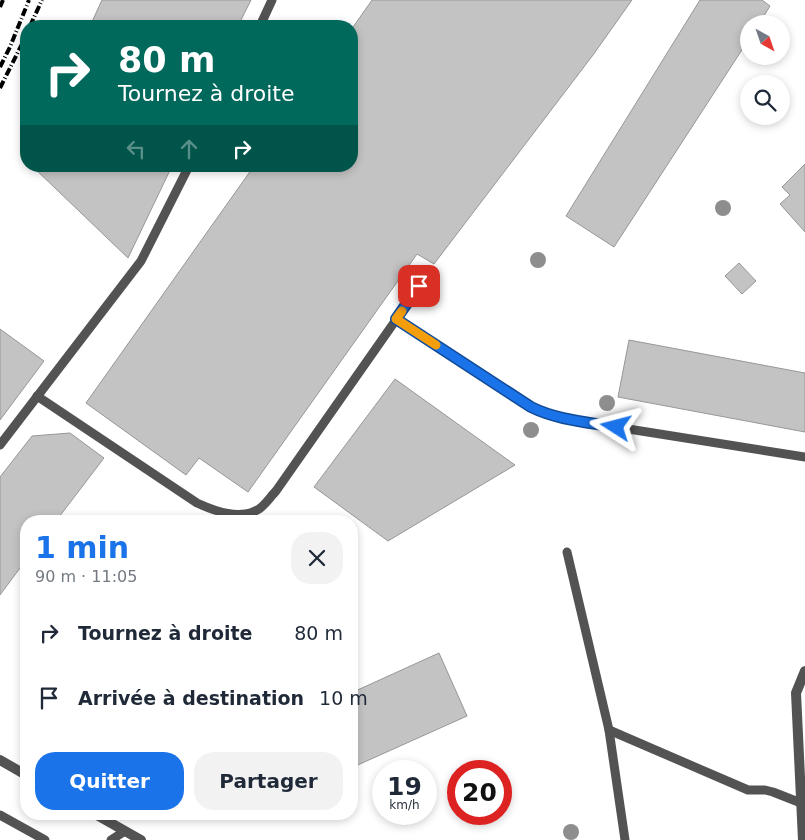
<!DOCTYPE html>
<html lang="fr">
<meta charset="utf-8">
<style>
body{margin:0;font-family:"DejaVu Sans",sans-serif;background:#f2f2f3;color:#1f2937;height:100vh;display:flex;flex-direction:column;font-size:19px;white-space:nowrap}
*{box-sizing:border-box;margin:0}
p{font-size:16px;color:#747a83}
.icon{flex:none;width:28px;height:28px;fill:none;stroke:currentColor;stroke-width:2;stroke-linecap:round;stroke-linejoin:round}
.map{position:relative;flex:1;overflow:hidden}
.side{position:absolute;left:20px;top:515px;width:338px;height:305px;display:flex;flex-direction:column;background:#fff;border-radius:20px;box-shadow:0 2px 8px #0003}
.side>*{flex:none}
.banner{position:absolute;left:20px;top:20px;width:338px;height:152px;border-radius:20px;box-shadow:0 2px 8px #0003;background:#00695c;color:#fff;overflow:hidden}
.needle{width:32px;rotate:140deg}
.tools{position:absolute;left:740px;top:15px;display:grid;gap:10px}
.tools a{display:grid;place-items:center;width:50px;height:50px;border-radius:50%;background:#fff;box-shadow:0 2px 8px #0003;font-size:25px}
.speed{position:absolute;left:372px;top:760px;display:flex;gap:10px;font-size:25px;font-weight:700;text-align:center}
.speed>*{display:grid;place-content:center;width:65px;height:65px;border-radius:50%;background:#fff;box-shadow:0 2px 8px #0003;line-height:1}
.speed small{font-size:12px;font-weight:400}
.speed .limit{border:8px solid #d22;background:#fff;color:#111}
.pin{position:absolute;display:grid;place-items:center;width:42px;height:42px;color:#fff;margin:-21px;border-radius:10px;box-shadow:0 2px 8px #0006}
.me{position:absolute;width:55px;margin:-28px;rotate:279deg;stroke-linejoin:round;filter:drop-shadow(0 0 4px #0008)}
.turn{display:flex;align-items:center;gap:18px;height:105px;padding:0 15px;font-size:22px}
.turn .icon{width:65px;height:65px;stroke-width:2.5}
.turn b{display:block;font-size:35px;line-height:42px}
.lanes{display:flex;align-items:center;height:48px;padding:0 15px;background:#0003;justify-content:center;gap:25px;direction:ltr}
.lanes .off{opacity:.35}
.round{display:grid;place-items:center;flex:none;width:52px;height:52px;border-radius:20px;background:#f2f2f3}
.summary{display:flex;align-items:center;justify-content:space-between;height:85px;padding:0 15px}
h1{font-size:30px;font-weight:800;line-height:38px;color:#1a73e8}
.button{display:flex;gap:10px;margin-top:auto;padding:10px 15px}
.button a{flex:1;height:58px;border-radius:20px;background:#1a73e8;color:#fff;font-size:20px;font-weight:800;line-height:58px;text-align:center}
.button a+a{background:#f2f2f3;color:#1f2937}
ul{padding:0;list-style:none}
li{display:flex;align-items:center;gap:15px;height:65px;padding:0 15px}
li div{flex:1}
li b{display:block;font-size:19px}
li em{font-style:normal}
.map>svg:first-child{display:block}
</style>
<div class="map">
<svg width="805" height="840" viewBox="0 0 805 840">
<rect width="100%" height="100%" fill="#fff"/>
<g fill="#c3c3c3" stroke="#979797">
<polygon points="102,0 251,0 238,26 90,26"/>
<polygon points="372,0 632,0 593,55 434,264 417,254 248,492 199,458 186,475 86,403 254,166 351,166 351,30"/>
<polygon points="700,0 762,0 770,6 759,24 749,24 749,39 614,247 566,216"/>
<polygon points="805,164 805,232 780,204 790,195 782,187"/>
<polygon points="32,166 172,166 128,258"/>
<polygon points="739,263 756,281 742,294 725,276"/>
<polygon points="0,329 44,361 0,420"/>
<polygon points="629,340 805,373 805,432 618,397"/>
<polygon points="395,379 515,465 388,541 314,487"/>
<polygon points="70,433 104,458 56,521 26,521 26,560 0,595 0,477 32,436"/>
<polygon points="439,653 467,716 351,768 351,693"/>
</g>
<g fill="none" stroke-linecap="round" stroke-linejoin="round">
<g stroke="#535353" stroke-width="9">
<polyline points="260,26 272,0"/>
<polyline points="396,319 531,407 543,413 559,418 805,457"/>
<path d="M37 396 197 503C215 511 240 521 259 509 265 505 271 496 276 491L419 287"/>
<polyline points="0,445 141,261 189,166"/>
<polyline points="567,552 609,730 625,840"/>
<polyline points="609,730 748,790 765,790 773,792 801,803"/>
<polyline points="0,815 45,840"/>
<polyline points="111,840 125,831"/>
</g>
<g stroke="#535353" stroke-width="10">
<polyline points="0,760 26,775"/>
<polyline points="95,814 141,840"/>
<polyline points="803,840 796,693 805,671"/>
</g>
<g stroke="#000" stroke-width="4" stroke-dasharray="8 2.5 1 2.5" stroke-linecap="butt">
<polyline points="0,7 3,0"/>
<polyline points="30,26 42,0"/>
<polyline points="0,67 10,47 29,0"/>
<polyline points="0,88 26,36"/>
</g>
</g>
<g fill="#8e8e8e">
<circle cx="723" cy="208" r="8"/>
<circle cx="538" cy="260" r="8"/>
<circle cx="607" cy="403" r="8"/>
<circle cx="531" cy="430" r="8"/>
<circle cx="571" cy="832" r="8"/>
</g>
<g fill="none" stroke-linecap="round" stroke-linejoin="round">
<g stroke="#114b97" stroke-width="12">
<path id="route" d="M419 286 396 319 531 407C557 420 587 422 616 427"/>
</g>
<use href="#route" stroke="#1a73e8" stroke-width="9"/>
<polyline stroke="#f59e0b" stroke-width="9" points="402,311 396,319 436,345"/>
</g>
</svg>
<div class="tools">
<a><svg class="needle" viewBox="-14 -14 28 28"><path d="M0-13l5 13h-10z" fill="#e53935"/><path d="M0 13l5-13h-10z" fill="#747a83"/></svg></a>
<a><svg class="icon" aria-label="search" viewBox="0 0 24 24"><circle cx="10" cy="10" r="6"/><path d="M15 15l6 6"/></svg></a>
</div>
<div class="speed"><div>19<small>km/h</small></div><div class="limit">20</div></div>
<div class="pin" style="left:419px;top:286px;background:#d93025"><svg class="icon" aria-label="arrive" viewBox="0 0 24 24"><path d="M6 21V4h12l-3 4 3 4H6"/></svg></div>
<svg class="me" style="left:616px;top:427px" viewBox="-20 -20 40 40"><path d="M0-17L14 15 0 8-14 15z" fill="#1a73e8" stroke="#fff" stroke-width="4"/></svg>
<div class="banner">
<div class="turn"><svg class="icon" aria-label="right" viewBox="0 0 24 24"><path d="M7 20v-9h11M14 6l5 5-5 5"/></svg><div><b>80 m</b>Tournez à droite</div></div>
<div class="lanes"><svg class="icon off" aria-label="left" viewBox="0 0 24 24"><path d="M17 20v-9H6M10 6l-5 5 5 5"/></svg><svg class="icon off" aria-label="ahead" viewBox="0 0 24 24"><path d="M12 20V5M6 11l6-6 6 6"/></svg><svg class="icon" aria-label="right" viewBox="0 0 24 24"><path d="M7 20v-9h11M14 6l5 5-5 5"/></svg></div>
</div>
<section class="side">
<div class="summary"><div><h1>1 min</h1><p>90 m · 11:05</p></div><a class="round"><svg class="icon" aria-label="close" viewBox="0 0 24 24"><path d="M6 6l12 12M18 6L6 18"/></svg></a></div>
<ul>
<li><svg class="icon" aria-label="right" viewBox="0 0 24 24"><path d="M7 20v-9h11M14 6l5 5-5 5"/></svg><div><b>Tournez à droite</b></div><em>80 m</em></li>
<li><svg class="icon" aria-label="arrive" viewBox="0 0 24 24"><path d="M6 21V4h12l-3 4 3 4H6"/></svg><div><b>Arrivée à destination</b></div><em>10 m</em></li>
</ul>
<div class="button"><a>Quitter</a><a>Partager</a></div>
</section>
</div>
